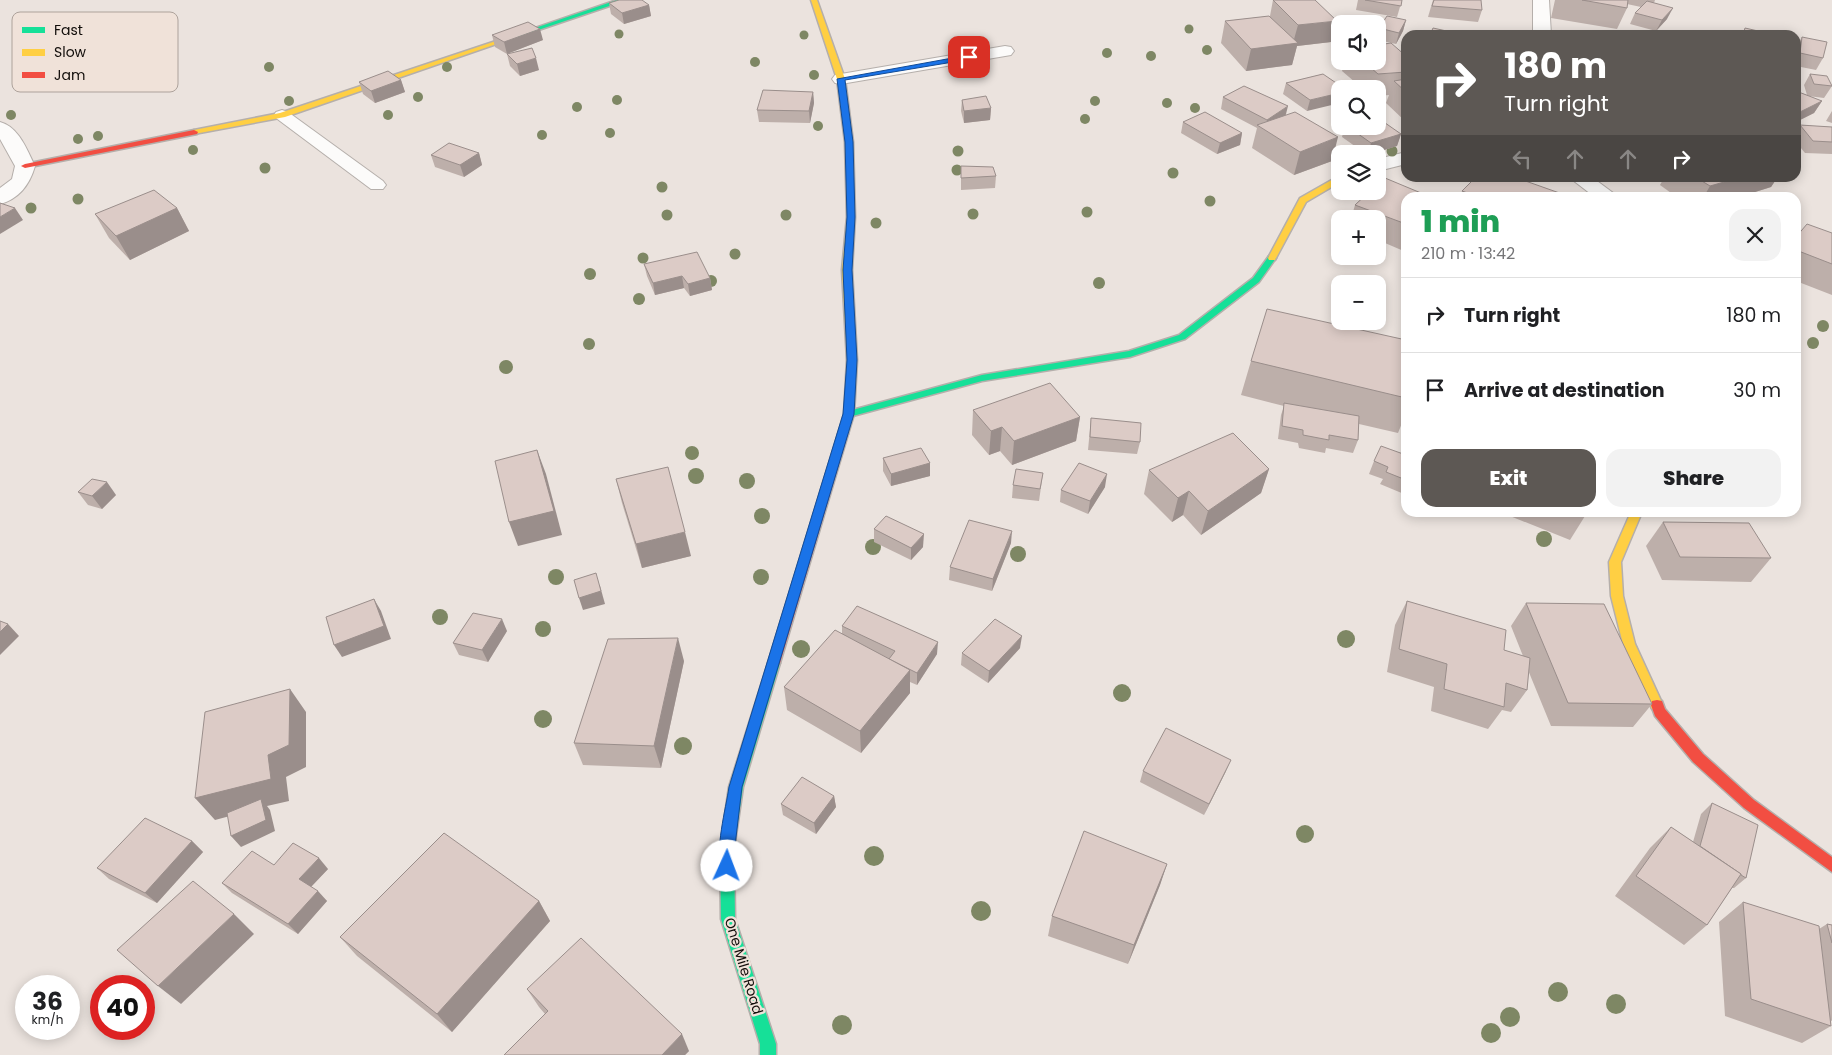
<!DOCTYPE html>
<meta charset="utf-8">
<style>
body{margin:0;font-family:Poppins,sans-serif;background:#f2f2f2;color:#202124;height:100vh;display:flex;flex-direction:column;font-size:19px;white-space:nowrap}
*{box-sizing:border-box;margin:0}
p{font-size:16px;color:#757577}
.icon{flex:none;width:28px;height:28px;fill:none;stroke:currentColor;stroke-width:2;stroke-linecap:round;stroke-linejoin:round}
.map{position:relative;flex:1;overflow:hidden}
.side{position:absolute;left:1401px;top:192px;width:400px;height:325px;display:flex;flex-direction:column;background:#fff;border-radius:15px;box-shadow:0 2px 12px #0003}
.side>*{flex:none}
.guide{position:absolute;left:1401px;top:30px;width:400px;height:152px;border-radius:15px;box-shadow:0 2px 12px #0003;background:#5d5854;color:#fff;overflow:hidden}
.buttons{position:absolute;left:1331px;top:15px;display:grid;gap:10px}
.buttons a{display:grid;place-items:center;width:55px;height:55px;border-radius:10px;background:#fff;box-shadow:0 2px 12px #0003;font-size:25px}
.speed{position:absolute;left:15px;top:975px;display:flex;gap:10px;font-size:25px;font-weight:700;text-align:center}
.speed>*{display:grid;place-content:center;width:65px;height:65px;border-radius:50%;background:#fff;box-shadow:0 2px 12px #0003;line-height:1}
.speed small{font-size:12px;font-weight:400}
.speed .limit{border:8px solid #d22;background:#fff;color:#111}
.pin{position:absolute;display:grid;place-items:center;width:42px;height:42px;color:#fff;margin:-21px;border-radius:10px;box-shadow:0 2px 8px #0006}
.me{position:absolute;width:55px;margin:-28px;rotate:2deg;stroke-linejoin:round;filter:drop-shadow(0 0 4px #0008)}
.turn{display:flex;align-items:center;gap:18px;height:105px;padding:0 20px;font-size:22px}
.turn .icon{width:65px;height:65px;stroke-width:2.5}
.turn b{display:block;font-size:35px;line-height:42px}
.lanes{display:flex;align-items:center;height:48px;padding:0 20px;background:#0003;justify-content:center;gap:25px;direction:ltr}
.lanes .off{opacity:.35}
.round{display:grid;place-items:center;flex:none;width:52px;height:52px;border-radius:15px;background:#f2f2f2}
.headline{display:flex;align-items:center;justify-content:space-between;height:85px;padding:0 20px}
h1{font-size:30px;font-weight:800;line-height:38px;color:#1e9e55}
.button{display:flex;gap:10px;margin-top:auto;padding:10px 20px}
.button a{flex:1;height:58px;border-radius:15px;background:#5d5854;color:#fff;font-size:20px;font-weight:800;line-height:58px;text-align:center}
.button a+a{background:#f2f2f2;color:#202124}
ul{padding:0;list-style:none}
li{display:flex;align-items:center;gap:15px;height:75px;padding:0 20px;border-top:1px solid #e0e0e0}
li div{flex:1}
li b{display:block;font-size:19px}
li em{font-style:normal}
.map>svg:first-child{display:block}
</style>
<div class="map">
<svg width="1832" height="1055" viewBox="0 0 1832 1055">
<rect width="100%" height="100%" fill="#ebe3de"/>
<g fill="none" stroke-linecap="round" stroke-linejoin="round">
<g stroke="#b5afab" stroke-width="2">
<polygon id="lane" points="282,110 288,112 383,181 386,185 383,189 371,189 276,118 274,115 276,112"/>
</g>
<g stroke="#b5afab" stroke-width="2">
<g id="street">
<polygon points="1533,0 1549,0 1551,35 1533,35"/>
<polygon points="1005,46 1011,47 1014,51 1011,55 841,84 835,83 832,79 835,75 841,74"/>
<path d="M0 122C19 127 27 150 35 166 30 184 19 199 0 204V188L12 179 15 166 0 139Z"/>
<polygon points="1406,152 1406,164 1378,171 1378,159"/>
<polygon points="1570,178 1593,178 1620,198 1596,198"/>
</g>
</g>
<g stroke="#b5afab" stroke-width="3">
<g id="fast">
<polygon points="617,0 627,0 503,42 497,41"/>
<polygon points="1272,255 1276,258 1259,282 1185,339 1130,357 982,381 849,417 844,414 845,412 982,375 1129,351 1179,335 1253,278 1269,256"/>
<polygon points="774,658 778,659 780,663 743,787 734,849 735,919 776,1044 776,1055 760,1055 760,1044 721,919 720,849 729,787 768,663 770,659"/>
</g>
</g>
<g stroke="#b5afab" stroke-width="3">
<g id="slow">
<polygon points="811,0 817,0 845,79 853,142 855,217 852,270 857,360 854,414 848,434 843,438 838,434 844,414 847,360 842,270 847,217 845,142 837,79"/>
<polygon points="499,40 505,41 285,117 194,134 190,132 194,130 280,113"/>
<polygon points="1337,177 1340,177 1340,182 1306,202 1276,258 1275,260 1269,260 1268,258 1300,198"/>
<polygon points="1631,512 1642,512 1621,562 1623,596 1635,644 1663,705 1662,709 1657,710 1652,709 1623,644 1611,596 1609,562"/>
</g>
</g>
<g stroke="#b5afab" stroke-width="3">
<g id="jam">
<polygon points="194,130 198,132 197,134 25,168 21,166 25,164"/>
<polygon points="843,430 848,434 780,663 778,667 774,668 770,667 768,663 838,434"/>
<polygon points="1657,700 1662,701 1665,709 1703,754 1754,800 1832,857 1832,872 1744,808 1693,762 1655,716 1651,705 1652,701"/>
</g>
</g>
<use href="#lane" fill="#fcfbfa" fill-rule="evenodd"/>
<use href="#street" fill="#fcfbfa" fill-rule="evenodd"/>
<use href="#fast" fill="#16e098" fill-rule="evenodd"/>
<use href="#slow" fill="#ffcf43" fill-rule="evenodd"/>
<use href="#jam" fill="#f24e42" fill-rule="evenodd"/>
</g>
<g fill="#7e8764">
<circle cx="1189" cy="29" r="4.5"/>
<circle cx="619" cy="34" r="4.5"/>
<circle cx="804" cy="35" r="4.5"/>
<circle cx="1207" cy="50" r="5"/>
<circle cx="1107" cy="53" r="5"/>
<circle cx="1151" cy="56" r="5"/>
<circle cx="755" cy="62" r="5"/>
<circle cx="269" cy="67" r="5"/>
<circle cx="447" cy="67" r="5"/>
<circle cx="814" cy="75" r="5"/>
<circle cx="418" cy="97" r="5"/>
<circle cx="617" cy="100" r="5"/>
<circle cx="289" cy="101" r="5"/>
<circle cx="1095" cy="101" r="5"/>
<circle cx="1167" cy="103" r="5"/>
<circle cx="577" cy="107" r="5"/>
<circle cx="1195" cy="108" r="5"/>
<circle cx="11" cy="115" r="5"/>
<circle cx="388" cy="115" r="5"/>
<circle cx="1085" cy="119" r="5"/>
<circle cx="818" cy="126" r="5"/>
<circle cx="610" cy="133" r="5"/>
<circle cx="542" cy="135" r="5"/>
<circle cx="98" cy="136" r="5"/>
<circle cx="78" cy="139" r="5"/>
<circle cx="193" cy="150" r="5"/>
<circle cx="958" cy="151" r="5.5"/>
<circle cx="1392" cy="151" r="5.5"/>
<circle cx="265" cy="168" r="5.5"/>
<circle cx="957" cy="170" r="5.5"/>
<circle cx="1173" cy="173" r="5.5"/>
<circle cx="662" cy="187" r="5.5"/>
<circle cx="78" cy="199" r="5.5"/>
<circle cx="1210" cy="201" r="5.5"/>
<circle cx="31" cy="208" r="5.5"/>
<circle cx="1087" cy="212" r="5.5"/>
<circle cx="973" cy="214" r="5.5"/>
<circle cx="667" cy="215" r="5.5"/>
<circle cx="786" cy="215" r="5.5"/>
<circle cx="876" cy="223" r="5.5"/>
<circle cx="735" cy="254" r="5.5"/>
<circle cx="643" cy="258" r="5.5"/>
<circle cx="590" cy="274" r="6"/>
<circle cx="711" cy="281" r="6"/>
<circle cx="1099" cy="283" r="6"/>
<circle cx="639" cy="299" r="6"/>
<circle cx="1823" cy="326" r="6"/>
<circle cx="1813" cy="343" r="6"/>
<circle cx="589" cy="344" r="6"/>
<circle cx="506" cy="367" r="7"/>
<circle cx="692" cy="453" r="7"/>
<circle cx="696" cy="476" r="8"/>
<circle cx="747" cy="481" r="8"/>
<circle cx="762" cy="516" r="8"/>
<circle cx="1544" cy="539" r="8"/>
<circle cx="873" cy="547" r="8"/>
<circle cx="1018" cy="554" r="8"/>
<circle cx="556" cy="577" r="8"/>
<circle cx="761" cy="577" r="8"/>
<circle cx="440" cy="617" r="8"/>
<circle cx="543" cy="629" r="8"/>
<circle cx="1346" cy="639" r="9"/>
<circle cx="801" cy="649" r="9"/>
<circle cx="1122" cy="693" r="9"/>
<circle cx="543" cy="719" r="9"/>
<circle cx="683" cy="746" r="9"/>
<circle cx="1305" cy="834" r="9"/>
<circle cx="874" cy="856" r="10"/>
<circle cx="981" cy="911" r="10"/>
<circle cx="1558" cy="992" r="10"/>
<circle cx="1616" cy="1004" r="10"/>
<circle cx="1510" cy="1017" r="10"/>
<circle cx="842" cy="1025" r="10"/>
<circle cx="1491" cy="1033" r="10"/>
</g>
<g fill="#bdafaa">
<polygon points="1273,0 1331,42 1297,46 1292,65 1246,71 1221,43 1225,21 1270,16"/>
<polygon points="1358,0 1402,0 1397,17 1356,10"/>
<polygon points="1433,0 1482,10 1478,22 1428,17"/>
<polygon points="1555,0 1655,0 1654,3 1667,19 1656,31 1630,24 1635,13 1641,7 1627,4 1627,8 1617,29 1551,18"/>
<polygon points="609,3 649,5 651,16 624,24 611,14"/>
<polygon points="1406,20 1403,31 1396,44 1378,40 1378,34 1379,28"/>
<polygon points="29,23 58,24 64,35 43,41 36,34"/>
<polygon points="492,35 543,40 507,54 495,47"/>
<polygon points="1802,37 1823,58 1816,70 1796,66 1796,47"/>
<polygon points="507,54 539,70 520,76 510,66"/>
<polygon points="1406,56 1406,122 1386,103 1389,95 1378,96 1378,89 1363,89 1342,71 1345,61 1378,61"/>
<polygon points="1323,74 1307,111 1283,94 1286,83"/>
<polygon points="1810,74 1832,86 1824,98 1808,96 1822,101 1814,113 1796,122 1796,91 1807,95 1804,85"/>
<polygon points="401,80 405,92 375,103 363,94 359,82"/>
<polygon points="813,92 814,103 810,123 759,122 757,110"/>
<polygon points="1223,97 1285,115 1332,161 1294,175 1252,148 1257,128 1221,109"/>
<polygon points="962,100 991,108 990,120 964,123 961,111"/>
<polygon points="1832,111 1832,123 1826,121"/>
<polygon points="1183,122 1242,133 1240,145 1217,154 1181,133"/>
<polygon points="1800,125 1832,127 1832,154 1805,153 1796,142 1796,131"/>
<polygon points="1345,126 1378,126 1401,134 1397,146 1371,154 1366,154 1342,137"/>
<polygon points="479,153 482,165 464,177 435,167 431,155"/>
<polygon points="961,166 996,176 995,188 961,190"/>
<polygon points="1664,178 1777,178 1771,187 1736,198 1678,198 1660,185"/>
<polygon points="1462,191 1568,196 1567,198 1460,198"/>
<polygon points="1406,198 1406,252 1378,240 1378,219 1351,219 1355,205"/>
<polygon points="177,208 189,231 130,260 109,238 95,214"/>
<polygon points="1832,233 1832,295 1796,281 1796,237"/>
<polygon points="644,264 710,278 712,290 690,296 684,288 655,295 647,276"/>
<polygon points="1406,340 1406,413 1398,433 1359,424 1358,440 1353,453 1326,448 1325,453 1299,448 1298,443 1278,439 1281,415 1284,406 1241,395 1251,361"/>
<polygon points="973,410 1080,417 1076,441 1012,465 1000,451 989,455 972,435"/>
<polygon points="1091,418 1140,442 1137,454 1088,450"/>
<polygon points="1406,455 1406,489 1404,494 1380,484 1383,479 1369,474 1374,461"/>
<polygon points="883,458 930,463 930,476 891,486 883,471"/>
<polygon points="1269,469 1261,493 1201,535 1183,515 1172,522 1144,494 1149,470"/>
<polygon points="1043,473 1039,501 1012,498 1013,485"/>
<polygon points="616,479 691,556 642,568 622,503"/>
<polygon points="1105,487 1088,514 1060,502 1061,490"/>
<polygon points="78,492 116,495 102,509 88,505"/>
<polygon points="1500,512 1586,512 1585,516 1570,540"/>
<polygon points="1663,522 1771,558 1751,582 1662,580 1646,546"/>
<polygon points="874,529 923,547 911,560 874,542"/>
<polygon points="1011,543 992,591 949,580 950,567"/>
<polygon points="1407,601 1504,650 1523,656 1511,626 1526,603 1652,704 1633,727 1551,726 1528,670 1527,690 1511,712 1502,710 1488,729 1431,711 1434,687 1387,672 1395,625"/>
<polygon points="842,626 937,654 917,685 910,682 910,693 861,753 787,710 784,687 842,633"/>
<polygon points="507,631 488,662 459,655 453,643"/>
<polygon points="1020,648 988,683 961,665 962,653"/>
<polygon points="684,661 661,768 583,765 574,743"/>
<polygon points="1143,771 1226,771 1204,815 1140,782"/>
<polygon points="834,796 836,807 816,834 783,815 781,804"/>
<polygon points="1712,803 1746,878 1734,888 1732,888 1707,925 1684,945 1615,896 1650,848 1671,827 1693,842 1701,814"/>
<polygon points="192,841 203,852 157,903 109,879 97,868"/>
<polygon points="1167,864 1160,885 1128,964 1048,936 1052,916"/>
<polygon points="274,865 328,869 311,887 327,901 298,934 232,893 222,883"/>
<polygon points="539,901 550,921 452,1032 357,956 340,937"/>
<polygon points="1743,902 1819,929 1827,924 1832,925 1832,1021 1830,1020 1831,1026 1802,1043 1725,1016 1719,922"/>
<polygon points="527,989 689,1051 685,1055 504,1055 545,1014 539,1007"/>
</g>
<g fill="#9a8e8b">
<polygon points="649,5 651,16 624,24 622,13"/>
<polygon points="1673,8 1667,19 1656,31 1662,20"/>
<polygon points="1406,20 1403,31 1396,44 1399,33"/>
<polygon points="1337,21 1331,42 1297,46 1292,65 1246,71 1251,49 1293,43 1298,25"/>
<polygon points="58,24 64,35 43,41 36,30"/>
<polygon points="540,29 543,40 507,54 504,42"/>
<polygon points="536,58 539,70 520,76 517,64"/>
<polygon points="401,80 405,92 375,103 371,91"/>
<polygon points="813,92 814,103 810,123 809,111"/>
<polygon points="1340,93 1340,103 1307,111 1310,100"/>
<polygon points="1822,101 1814,113 1796,122 1796,114"/>
<polygon points="1288,106 1285,118 1265,130 1267,120"/>
<polygon points="991,108 990,120 964,123 964,111"/>
<polygon points="1242,133 1240,145 1217,154 1220,143"/>
<polygon points="1401,134 1397,146 1371,154 1368,154 1371,143"/>
<polygon points="1338,137 1332,161 1294,175 1300,152"/>
<polygon points="479,153 482,165 464,177 460,165"/>
<polygon points="1738,178 1777,178 1771,187 1736,198 1703,198 1710,186"/>
<polygon points="15,208 23,220 0,234 0,217"/>
<polygon points="177,208 189,231 130,260 116,236"/>
<polygon points="682,276 684,288 655,295 653,283"/>
<polygon points="710,278 712,290 690,296 688,284"/>
<polygon points="1080,417 1076,441 1012,465 1014,441"/>
<polygon points="1002,427 1000,451 989,455 991,431"/>
<polygon points="537,450 546,474 562,535 518,546 509,522"/>
<polygon points="930,463 930,476 891,486 891,474"/>
<polygon points="1269,469 1261,493 1201,535 1208,511"/>
<polygon points="1107,474 1105,487 1088,514 1090,501"/>
<polygon points="107,482 116,495 102,509 92,496"/>
<polygon points="1189,491 1183,515 1172,522 1178,498"/>
<polygon points="1012,531 1011,543 992,591 993,579"/>
<polygon points="685,532 691,556 642,568 636,544"/>
<polygon points="924,534 923,547 911,560 911,548"/>
<polygon points="600,586 605,604 583,610 579,598"/>
<polygon points="374,599 381,611 391,639 342,657 334,645"/>
<polygon points="502,619 507,631 488,662 482,650"/>
<polygon points="8,624 19,636 0,655 0,632"/>
<polygon points="1022,636 1020,648 988,683 989,671"/>
<polygon points="678,638 684,661 661,768 654,746"/>
<polygon points="938,642 937,654 917,685 917,673"/>
<polygon points="910,670 910,693 861,753 860,731"/>
<polygon points="290,689 306,712 306,767 286,777 289,801 267,806 270,810 275,831 241,847 231,836 263,807 215,820 195,798 268,755"/>
<polygon points="1231,760 1226,771 1204,815 1209,804"/>
<polygon points="834,796 836,807 816,834 814,823"/>
<polygon points="192,841 203,852 157,903 145,893"/>
<polygon points="319,858 328,869 308,890 299,879"/>
<polygon points="1167,864 1160,885 1128,964 1134,945"/>
<polygon points="318,891 327,901 298,934 288,924"/>
<polygon points="539,901 550,921 452,1032 437,1014"/>
<polygon points="234,914 254,934 181,1004 158,986"/>
<polygon points="682,1034 689,1051 685,1055 662,1055"/>
</g>
<g fill="#dccbc6" stroke="#9a8e8b">
<polygon points="619,0 642,0 649,5 622,13 609,3"/>
<polygon points="1273,0 1315,0 1337,21 1298,25"/>
<polygon points="1365,0 1402,0 1401,6"/>
<polygon points="1434,0 1481,0 1482,10 1432,6"/>
<polygon points="1582,0 1628,0 1627,8"/>
<polygon points="1647,1 1673,8 1662,20 1635,13"/>
<polygon points="1269,16 1298,43 1251,49 1225,21"/>
<polygon points="1387,16 1406,20 1399,33 1379,28"/>
<polygon points="528,22 540,29 504,42 492,35"/>
<polygon points="1433,28 1460,34 1459,35 1430,35"/>
<polygon points="1745,28 1771,34 1770,35 1743,35"/>
<polygon points="1581,31 1596,35 1577,35"/>
<polygon points="1802,37 1827,42 1823,58 1800,53"/>
<polygon points="1391,43 1406,56 1406,72 1378,74 1363,61 1378,61 1378,45"/>
<polygon points="532,48 536,58 517,64 507,54"/>
<polygon points="388,71 401,80 371,91 359,82"/>
<polygon points="1323,74 1345,89 1340,89 1340,93 1310,100 1286,83"/>
<polygon points="1810,74 1827,76 1832,86 1814,84"/>
<polygon points="1406,79 1406,92 1394,81"/>
<polygon points="1244,86 1288,106 1267,120 1223,97"/>
<polygon points="763,90 813,92 809,111 757,110"/>
<polygon points="1796,91 1822,101 1796,114"/>
<polygon points="986,96 991,108 964,111 962,100"/>
<polygon points="1205,112 1242,133 1220,143 1183,122"/>
<polygon points="1295,112 1338,137 1300,152 1257,125"/>
<polygon points="1378,118 1401,134 1371,143 1347,126 1378,126"/>
<polygon points="1800,125 1832,127 1832,142 1813,141"/>
<polygon points="449,143 479,153 460,165 431,155"/>
<polygon points="961,166 993,167 996,176 961,178"/>
<polygon points="1385,178 1433,198 1406,198 1406,224 1355,205 1370,191 1378,191 1378,185"/>
<polygon points="1475,178 1517,178 1568,196 1566,198 1481,198 1462,191"/>
<polygon points="1697,178 1738,178 1710,186"/>
<polygon points="154,190 177,208 116,236 95,214"/>
<polygon points="0,203 15,208 0,217"/>
<polygon points="1807,224 1832,233 1832,264 1796,250 1796,237"/>
<polygon points="697,252 710,278 688,284 682,276 653,283 644,264"/>
<polygon points="1267,309 1406,340 1406,398 1251,361"/>
<polygon points="1050,383 1080,417 1014,441 1002,427 991,431 973,410"/>
<polygon points="1284,403 1359,416 1358,440 1329,435 1329,440 1303,435 1303,430 1282,426"/>
<polygon points="1091,418 1141,423 1140,442 1090,437"/>
<polygon points="1233,433 1269,469 1208,511 1189,491 1178,498 1149,470"/>
<polygon points="1381,446 1406,455 1406,480 1386,472 1388,467 1374,461"/>
<polygon points="921,448 930,463 891,474 883,458"/>
<polygon points="537,450 554,511 509,522 495,461"/>
<polygon points="1079,463 1107,474 1090,501 1061,490"/>
<polygon points="668,467 685,532 636,544 616,479"/>
<polygon points="1016,469 1043,473 1040,489 1013,485"/>
<polygon points="92,479 107,482 92,496 78,492"/>
<polygon points="1577,512 1586,512 1585,516"/>
<polygon points="886,516 924,534 911,548 874,529"/>
<polygon points="969,520 1012,531 993,579 950,567"/>
<polygon points="1663,522 1749,523 1771,558 1680,557"/>
<polygon points="596,573 601,591 579,598 574,580"/>
<polygon points="374,599 384,626 334,645 326,617"/>
<polygon points="1407,601 1506,630 1504,650 1530,658 1527,690 1506,683 1504,707 1444,689 1447,664 1399,649"/>
<polygon points="1526,603 1604,604 1652,704 1568,703"/>
<polygon points="857,606 938,642 917,673 889,659 895,651 842,626"/>
<polygon points="473,613 502,619 482,650 453,643"/>
<polygon points="995,619 1022,636 989,671 962,653"/>
<polygon points="0,621 8,624 0,632"/>
<polygon points="835,630 910,670 860,731 784,687"/>
<polygon points="678,638 654,746 574,743 608,639"/>
<polygon points="290,689 289,745 268,755 271,779 195,798 205,712"/>
<polygon points="1166,728 1231,760 1209,804 1143,771"/>
<polygon points="802,777 834,796 814,823 781,804"/>
<polygon points="261,799 266,820 231,836 227,813"/>
<polygon points="1712,803 1758,825 1746,878 1741,875 1741,874 1700,846"/>
<polygon points="145,818 192,841 145,893 97,868"/>
<polygon points="1671,827 1741,874 1707,925 1636,876"/>
<polygon points="1084,831 1167,864 1134,945 1052,916"/>
<polygon points="444,833 539,901 437,1014 340,937"/>
<polygon points="293,843 319,858 299,879 318,891 288,924 222,883 252,851 274,865"/>
<polygon points="193,881 234,914 158,986 117,950"/>
<polygon points="1743,902 1819,926 1831,1026 1751,999"/>
<polygon points="1827,924 1832,925 1832,943"/>
<polygon points="581,938 682,1034 662,1055 504,1055 548,1011 527,989"/>
</g>
<path fill="#1a73e8" stroke="#114b97" d="M969 55 971 59 845 80 853 142 855 217 852 270 857 360 854 414 742 787 732 871 727 873 722 871C714 852 726 808 729 787L843 414 847 360 843 270 847 217 845 142 837 79Z"/>
<g text-anchor="middle" dominant-baseline="central" stroke-width="4.5" stroke-linejoin="round" paint-order="stroke">
<g font-size="14" fill="#110d0a" stroke="#f0e2d9">
<text transform="translate(744 966) rotate(73)">One Mile Road</text>
</g>
</g>
<rect x="12" y="12" width="166" height="80" rx="8" fill="#f0e2d9" stroke="#ada29b" stroke-width="1"/>
<rect x="22" y="27" width="23" height="6" fill="#16e098"/>
<rect x="22" y="49" width="23" height="7" fill="#ffcf43"/>
<rect x="22" y="72" width="23" height="6" fill="#f24e42"/>
<g font-size="14" fill="#110d0a">
<text x="54" y="35">Fast</text>
<text x="54" y="57">Slow</text>
<text x="54" y="80">Jam</text>
</g>
</svg>
<div class="buttons">
<a><svg class="icon" aria-label="sound" viewBox="0 0 24 24"><path d="M4 9h4l5-4v14l-5-4H4zM17 9q2 3 0 6"/></svg></a>
<a><svg class="icon" aria-label="search" viewBox="0 0 24 24"><circle cx="10" cy="10" r="6"/><path d="M15 15l6 6"/></svg></a>
<a><svg class="icon" aria-label="layers" viewBox="0 0 24 24"><path d="M12 4l9 5-9 5-9-5zM3 14l9 5 9-5"/></svg></a>
<a>+</a>
<a>−</a>
</div>
<div class="speed"><div>36<small>km/h</small></div><div class="limit">40</div></div>
<div class="pin" style="left:969px;top:57px;background:#d93025"><svg class="icon" aria-label="arrive" viewBox="0 0 24 24"><path d="M6 21V4h12l-3 4 3 4H6"/></svg></div>
<svg class="me" style="left:727px;top:866px" viewBox="-20 -20 40 40"><circle r="19" fill="#fff"/><path d="M0-13L10 11 0 6-10 11z" fill="#1a73e8"/></svg>
<div class="guide">
<div class="turn"><svg class="icon" aria-label="right" viewBox="0 0 24 24"><path d="M7 20v-9h11M14 6l5 5-5 5"/></svg><div><b>180 m</b>Turn right</div></div>
<div class="lanes"><svg class="icon off" aria-label="left" viewBox="0 0 24 24"><path d="M17 20v-9H6M10 6l-5 5 5 5"/></svg><svg class="icon off" aria-label="ahead" viewBox="0 0 24 24"><path d="M12 20V5M6 11l6-6 6 6"/></svg><svg class="icon off" aria-label="ahead" viewBox="0 0 24 24"><path d="M12 20V5M6 11l6-6 6 6"/></svg><svg class="icon" aria-label="right" viewBox="0 0 24 24"><path d="M7 20v-9h11M14 6l5 5-5 5"/></svg></div>
</div>
<section class="side">
<div class="headline"><div><h1>1 min</h1><p>210 m · 13:42</p></div><a class="round"><svg class="icon" aria-label="close" viewBox="0 0 24 24"><path d="M6 6l12 12M18 6L6 18"/></svg></a></div>
<ul>
<li><svg class="icon" aria-label="right" viewBox="0 0 24 24"><path d="M7 20v-9h11M14 6l5 5-5 5"/></svg><div><b>Turn right</b></div><em>180 m</em></li>
<li><svg class="icon" aria-label="arrive" viewBox="0 0 24 24"><path d="M6 21V4h12l-3 4 3 4H6"/></svg><div><b>Arrive at destination</b></div><em>30 m</em></li>
</ul>
<div class="button"><a>Exit</a><a>Share</a></div>
</section>
</div>
